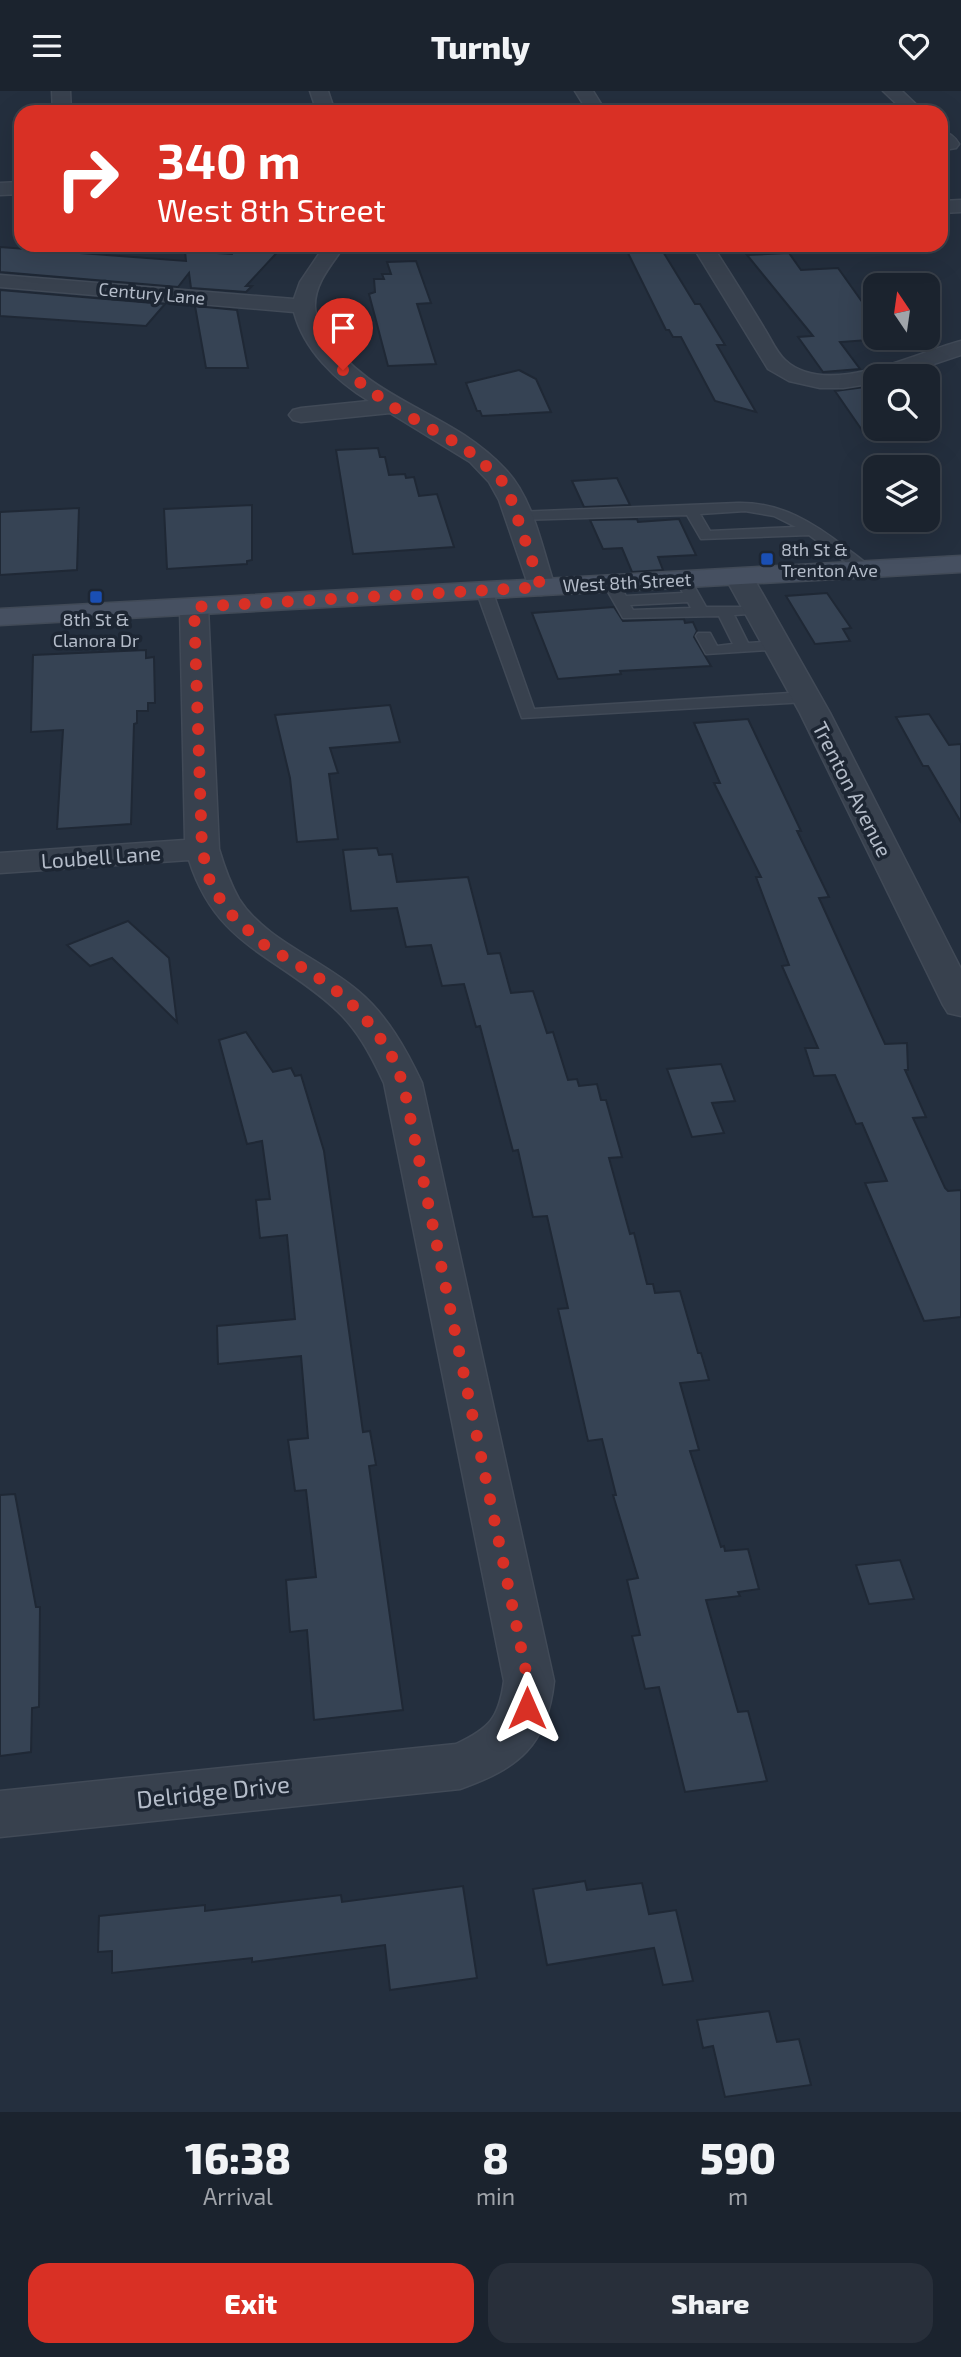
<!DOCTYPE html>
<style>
body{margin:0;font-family:"Exo 2",sans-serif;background:#282f3a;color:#f1f3f6;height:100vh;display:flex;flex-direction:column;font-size:26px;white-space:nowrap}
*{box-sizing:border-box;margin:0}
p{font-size:23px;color:#a0a4aa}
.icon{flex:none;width:38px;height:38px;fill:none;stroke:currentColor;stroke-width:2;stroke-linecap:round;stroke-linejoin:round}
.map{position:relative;height:2021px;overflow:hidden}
.drawer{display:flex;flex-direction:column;background:#1b232e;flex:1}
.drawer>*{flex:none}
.hud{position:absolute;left:14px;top:14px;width:934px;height:147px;border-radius:21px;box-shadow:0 7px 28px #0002,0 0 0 2px #39404a;background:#d93025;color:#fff;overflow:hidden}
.needle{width:46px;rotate:347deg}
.controls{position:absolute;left:863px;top:182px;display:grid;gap:14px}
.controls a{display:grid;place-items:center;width:77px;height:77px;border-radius:14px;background:#1b232e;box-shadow:0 7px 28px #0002,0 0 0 2px #39404a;font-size:35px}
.pin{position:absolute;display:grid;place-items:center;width:60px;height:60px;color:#fff;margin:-72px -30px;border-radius:50% 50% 50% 0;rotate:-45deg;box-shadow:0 0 7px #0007}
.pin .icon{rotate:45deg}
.me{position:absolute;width:77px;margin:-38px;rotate:0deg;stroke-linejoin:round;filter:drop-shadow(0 0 5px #0008)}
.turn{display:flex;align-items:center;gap:24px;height:147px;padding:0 28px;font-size:32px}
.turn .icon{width:91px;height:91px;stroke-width:2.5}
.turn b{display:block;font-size:49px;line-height:60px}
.eta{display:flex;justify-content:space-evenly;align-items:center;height:119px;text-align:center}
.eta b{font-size:42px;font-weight:800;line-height:49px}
.primary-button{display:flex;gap:14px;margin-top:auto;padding:14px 28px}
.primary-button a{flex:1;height:80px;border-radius:21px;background:#d93025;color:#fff;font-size:28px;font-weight:800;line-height:80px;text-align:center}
.primary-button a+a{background:#282f3a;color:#f1f3f6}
header{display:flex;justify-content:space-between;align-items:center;height:91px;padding:0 28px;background:#1b232e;font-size:32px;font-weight:800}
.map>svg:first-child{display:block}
</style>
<header><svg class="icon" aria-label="menu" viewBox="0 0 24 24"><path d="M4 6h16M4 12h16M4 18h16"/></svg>Turnly<svg class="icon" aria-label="heart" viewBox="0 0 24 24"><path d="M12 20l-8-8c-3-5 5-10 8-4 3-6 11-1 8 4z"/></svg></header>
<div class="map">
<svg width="961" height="2021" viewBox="0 0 961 2021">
<rect width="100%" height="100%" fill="#242f3e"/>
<g fill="#364354" stroke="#1f2835" stroke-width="2">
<polygon points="235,154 284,154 246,195 252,195 246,201 191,197 189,182 178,196 0,181 0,156 186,170 185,160 232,163"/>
<polygon points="662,159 695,213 700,213 725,254 717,254 756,321 715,310 681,246 673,246 669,239 666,239 627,160"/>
<polygon points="789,162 801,179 838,177 875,229 869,230 875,239 875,247 882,248 840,251 860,278 823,281 798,246 813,245 747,164"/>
<polygon points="416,170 431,212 417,213 436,273 388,275 369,203 375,201 374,188 384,188 382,183 391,183 387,171"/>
<polygon points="0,199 165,213 146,235 0,225"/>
<polygon points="195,215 237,219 248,277 206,277"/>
<polygon points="519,279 536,288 551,321 482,325 480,320 477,320 466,292"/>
<polygon points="872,295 875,299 875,338 903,339 864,342 835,300"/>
<polygon points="378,357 380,366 385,366 389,384 405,383 406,387 414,386 419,405 437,403 454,456 353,463 336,359"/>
<polygon points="617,387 630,414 584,416 572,390"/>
<polygon points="252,414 252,469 247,470 247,473 167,478 164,418"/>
<polygon points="79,417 77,479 0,484 0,421"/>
<polygon points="637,428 638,431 679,428 696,464 658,466 663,479 632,481 622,457 603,458 590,429"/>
<polygon points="827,502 851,537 843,538 850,550 815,553 786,505"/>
<polygon points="614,516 623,530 684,528 685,532 693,531 697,540 694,546 711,575 620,580 621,583 558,588 532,522"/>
<polygon points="146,559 146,567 154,566 155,612 148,612 148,620 137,620 137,632 134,633 131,733 57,738 63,639 31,641 33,564"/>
<polygon points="390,614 400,651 330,657 338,682 329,683 338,748 297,751 290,687 275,624"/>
<polygon points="929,623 949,654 961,653 961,731 928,675 923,675 896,626"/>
<polygon points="748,628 801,740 797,740 829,806 819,807 885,953 907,952 908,979 905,979 926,1026 913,1027 945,1097 948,1100 961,1099 961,1226 924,1230 865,1092 887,1090 862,1032 856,1033 835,984 814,985 805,957 818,957 782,875 789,874 756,786 761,786 714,692 720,692 694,632"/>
<polygon points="377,757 379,764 392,763 397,791 468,786 488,863 500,862 511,902 533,900 547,942 553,941 568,989 577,988 579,995 597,993 601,1009 606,1009 622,1066 609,1067 630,1143 634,1142 647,1193 653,1193 655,1202 680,1200 698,1262 701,1262 709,1289 680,1292 699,1359 690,1360 721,1456 724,1455 725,1460 748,1458 759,1498 738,1501 740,1505 706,1509 738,1621 748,1620 767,1690 685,1701 659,1596 645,1598 632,1545 640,1544 627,1489 638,1487 613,1404 616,1404 602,1348 588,1350 558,1218 568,1217 547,1125 533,1126 518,1059 513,1060 480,935 476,936 464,893 442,895 431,854 406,856 397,817 351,820 343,759"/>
<polygon points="128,830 169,867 177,931 112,867 90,875 67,854"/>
<polygon points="246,941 273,981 291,977 295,985 301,984 324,1060 363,1341 370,1340 376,1374 369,1375 403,1619 314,1629 307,1539 290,1541 286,1489 316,1486 306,1399 295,1400 288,1349 308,1347 301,1265 218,1273 217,1235 295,1228 287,1144 260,1147 256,1109 270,1108 262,1050 247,1053 219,949"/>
<polygon points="721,973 735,1010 712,1012 724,1042 692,1046 667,978"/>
<polygon points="15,1403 36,1516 40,1516 39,1616 32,1617 31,1661 0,1665 0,1404"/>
<polygon points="900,1469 914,1508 869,1513 856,1474"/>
<polygon points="585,1790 587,1799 642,1792 649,1823 676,1819 693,1890 663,1894 654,1857 547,1874 533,1798"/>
<polygon points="463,1795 477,1887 390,1899 385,1854 252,1871 252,1867 112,1882 112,1860 98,1861 99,1825 205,1814 205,1820 341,1804 342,1811"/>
<polygon points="769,1920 777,1951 799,1948 811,1994 725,2006 713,1955 703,1957 697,1929"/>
</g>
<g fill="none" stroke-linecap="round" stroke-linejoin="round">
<g stroke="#414a57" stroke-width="3">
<g id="lane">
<path d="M738 412C781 411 814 432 846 457 855 464 865 470 871 478L869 481H859L809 444 701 448 687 424 517 429 510 425 517 421ZM745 420 774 425 796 436 710 440 700 423Z"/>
<path d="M684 484 689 486 706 516H763L766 519 763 522 734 524 748 552 778 550 786 555 784 558 706 563 696 545 698 542H710L717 555 733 553 719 525 623 527 603 492 606 489H616L626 505 683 502 676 489ZM688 511 691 517 633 519 630 514Z"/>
<polygon points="484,494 492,499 534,618 806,601 814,606 806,611 522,627 476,499"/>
</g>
</g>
<g stroke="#414a57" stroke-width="3">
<g id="street">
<polygon points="52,0 70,0 71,21 53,21"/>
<polygon points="310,0 328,0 335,21 317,21"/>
<polygon points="575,0 593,0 606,21 588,21"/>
<polygon points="883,0 902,0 924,21 905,21"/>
<path d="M942 40C950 42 955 46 959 53L956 57 950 58 942 55Z"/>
<polygon points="21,91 21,103 0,104 0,92"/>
<polygon points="961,109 961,121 942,122 942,110"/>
<path d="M325 154H345C333 172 314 192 315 216 315 225 320 233 324 240 356 294 414 312 464 344 479 354 493 365 505 378 534 408 542 458 555 496L551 502 541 504 531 502 499 409 489 391 470 371 390 322 301 331 293 329 289 324 293 319 301 317 369 310C336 290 304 259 294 221L0 196V184L294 208 300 191Z"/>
<path d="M692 154H712C730 182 747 209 764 237 770 246 776 261 785 269 827 308 914 262 961 250V264L898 285H875V292L843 297H820L789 290 768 278Z"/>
<polygon points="739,478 749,480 753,486 830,622 961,878 961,925 948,922 943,914 800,622 725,486 729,480"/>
<path d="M194 508 204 510 208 516 219 758C224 775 230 792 239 808 265 849 321 868 358 900 387 924 406 958 422 992L554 1590C547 1655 519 1677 460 1698L0 1746V1700L456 1653C490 1637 499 1627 504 1590L384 992C371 964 357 937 333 916 274 863 216 854 189 769L0 782V762L185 749 180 516 184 510Z"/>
</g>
</g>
<g stroke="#414a57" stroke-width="3">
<polygon id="secondary" points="961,465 961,481 0,534 0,518"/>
</g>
<use href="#lane" fill="#38414e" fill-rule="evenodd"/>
<use href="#street" fill="#38414e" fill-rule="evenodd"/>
<use href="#secondary" fill="#465061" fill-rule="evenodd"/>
</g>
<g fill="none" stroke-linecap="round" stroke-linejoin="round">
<polyline stroke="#d93025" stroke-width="12" stroke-dasharray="0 21.6" points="343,279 393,316 465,357 500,387 509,402 541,496 194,516 202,758 208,785 215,801 232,824 263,853 316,885 346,907 370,933 390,961 403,992 528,1590 527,1617"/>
</g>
<g fill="#1a4fb4" stroke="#1d2633" stroke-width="2.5">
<rect x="760" y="461" width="14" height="14" rx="3.5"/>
<rect x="89" y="499" width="14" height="14" rx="3.5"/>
</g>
<g text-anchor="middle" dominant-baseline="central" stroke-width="7" stroke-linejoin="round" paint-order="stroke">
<g font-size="18" fill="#b4bcc9" stroke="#1d2633">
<text transform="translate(152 202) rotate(5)">Century Lane</text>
<text transform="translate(627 491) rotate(-3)">West 8th Street</text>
</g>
<g font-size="18" fill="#b4bcc9" stroke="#1d2633" text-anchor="start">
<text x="781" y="458">8th St &amp;<tspan x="781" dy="21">Trenton Ave</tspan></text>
<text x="96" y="528" text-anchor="middle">8th St &amp;<tspan x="96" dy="21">Clanora Dr</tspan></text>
</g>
<g font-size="21" fill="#b4bcc9" stroke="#1d2633">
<text transform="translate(853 698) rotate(63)">Trenton Avenue</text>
<text transform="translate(101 765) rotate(-4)">Loubell Lane</text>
</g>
<g font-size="24" fill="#b4bcc9" stroke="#1d2633">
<text transform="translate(213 1700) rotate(-6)">Delridge Drive</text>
</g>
</g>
</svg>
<div class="controls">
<a><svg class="needle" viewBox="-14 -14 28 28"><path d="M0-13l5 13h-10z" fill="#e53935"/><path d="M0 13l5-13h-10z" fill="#a0a4aa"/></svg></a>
<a><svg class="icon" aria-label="search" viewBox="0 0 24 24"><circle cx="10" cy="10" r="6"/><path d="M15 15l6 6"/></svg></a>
<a><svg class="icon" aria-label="layers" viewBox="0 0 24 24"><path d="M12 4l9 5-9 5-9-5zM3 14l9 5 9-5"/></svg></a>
</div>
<div class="pin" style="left:343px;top:279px;background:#d93025"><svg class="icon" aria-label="arrive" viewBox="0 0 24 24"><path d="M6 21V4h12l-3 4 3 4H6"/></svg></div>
<svg class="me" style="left:527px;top:1617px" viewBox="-20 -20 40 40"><path d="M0-17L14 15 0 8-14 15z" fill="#d93025" stroke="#fff" stroke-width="4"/></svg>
<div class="hud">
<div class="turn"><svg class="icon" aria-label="right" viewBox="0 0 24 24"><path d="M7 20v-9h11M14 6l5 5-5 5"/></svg><div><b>340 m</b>West 8th Street</div></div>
</div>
</div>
<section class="drawer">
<div class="eta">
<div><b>16:38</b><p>Arrival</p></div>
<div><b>8</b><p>min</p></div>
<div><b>590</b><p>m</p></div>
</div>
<div class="primary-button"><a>Exit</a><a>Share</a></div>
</section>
